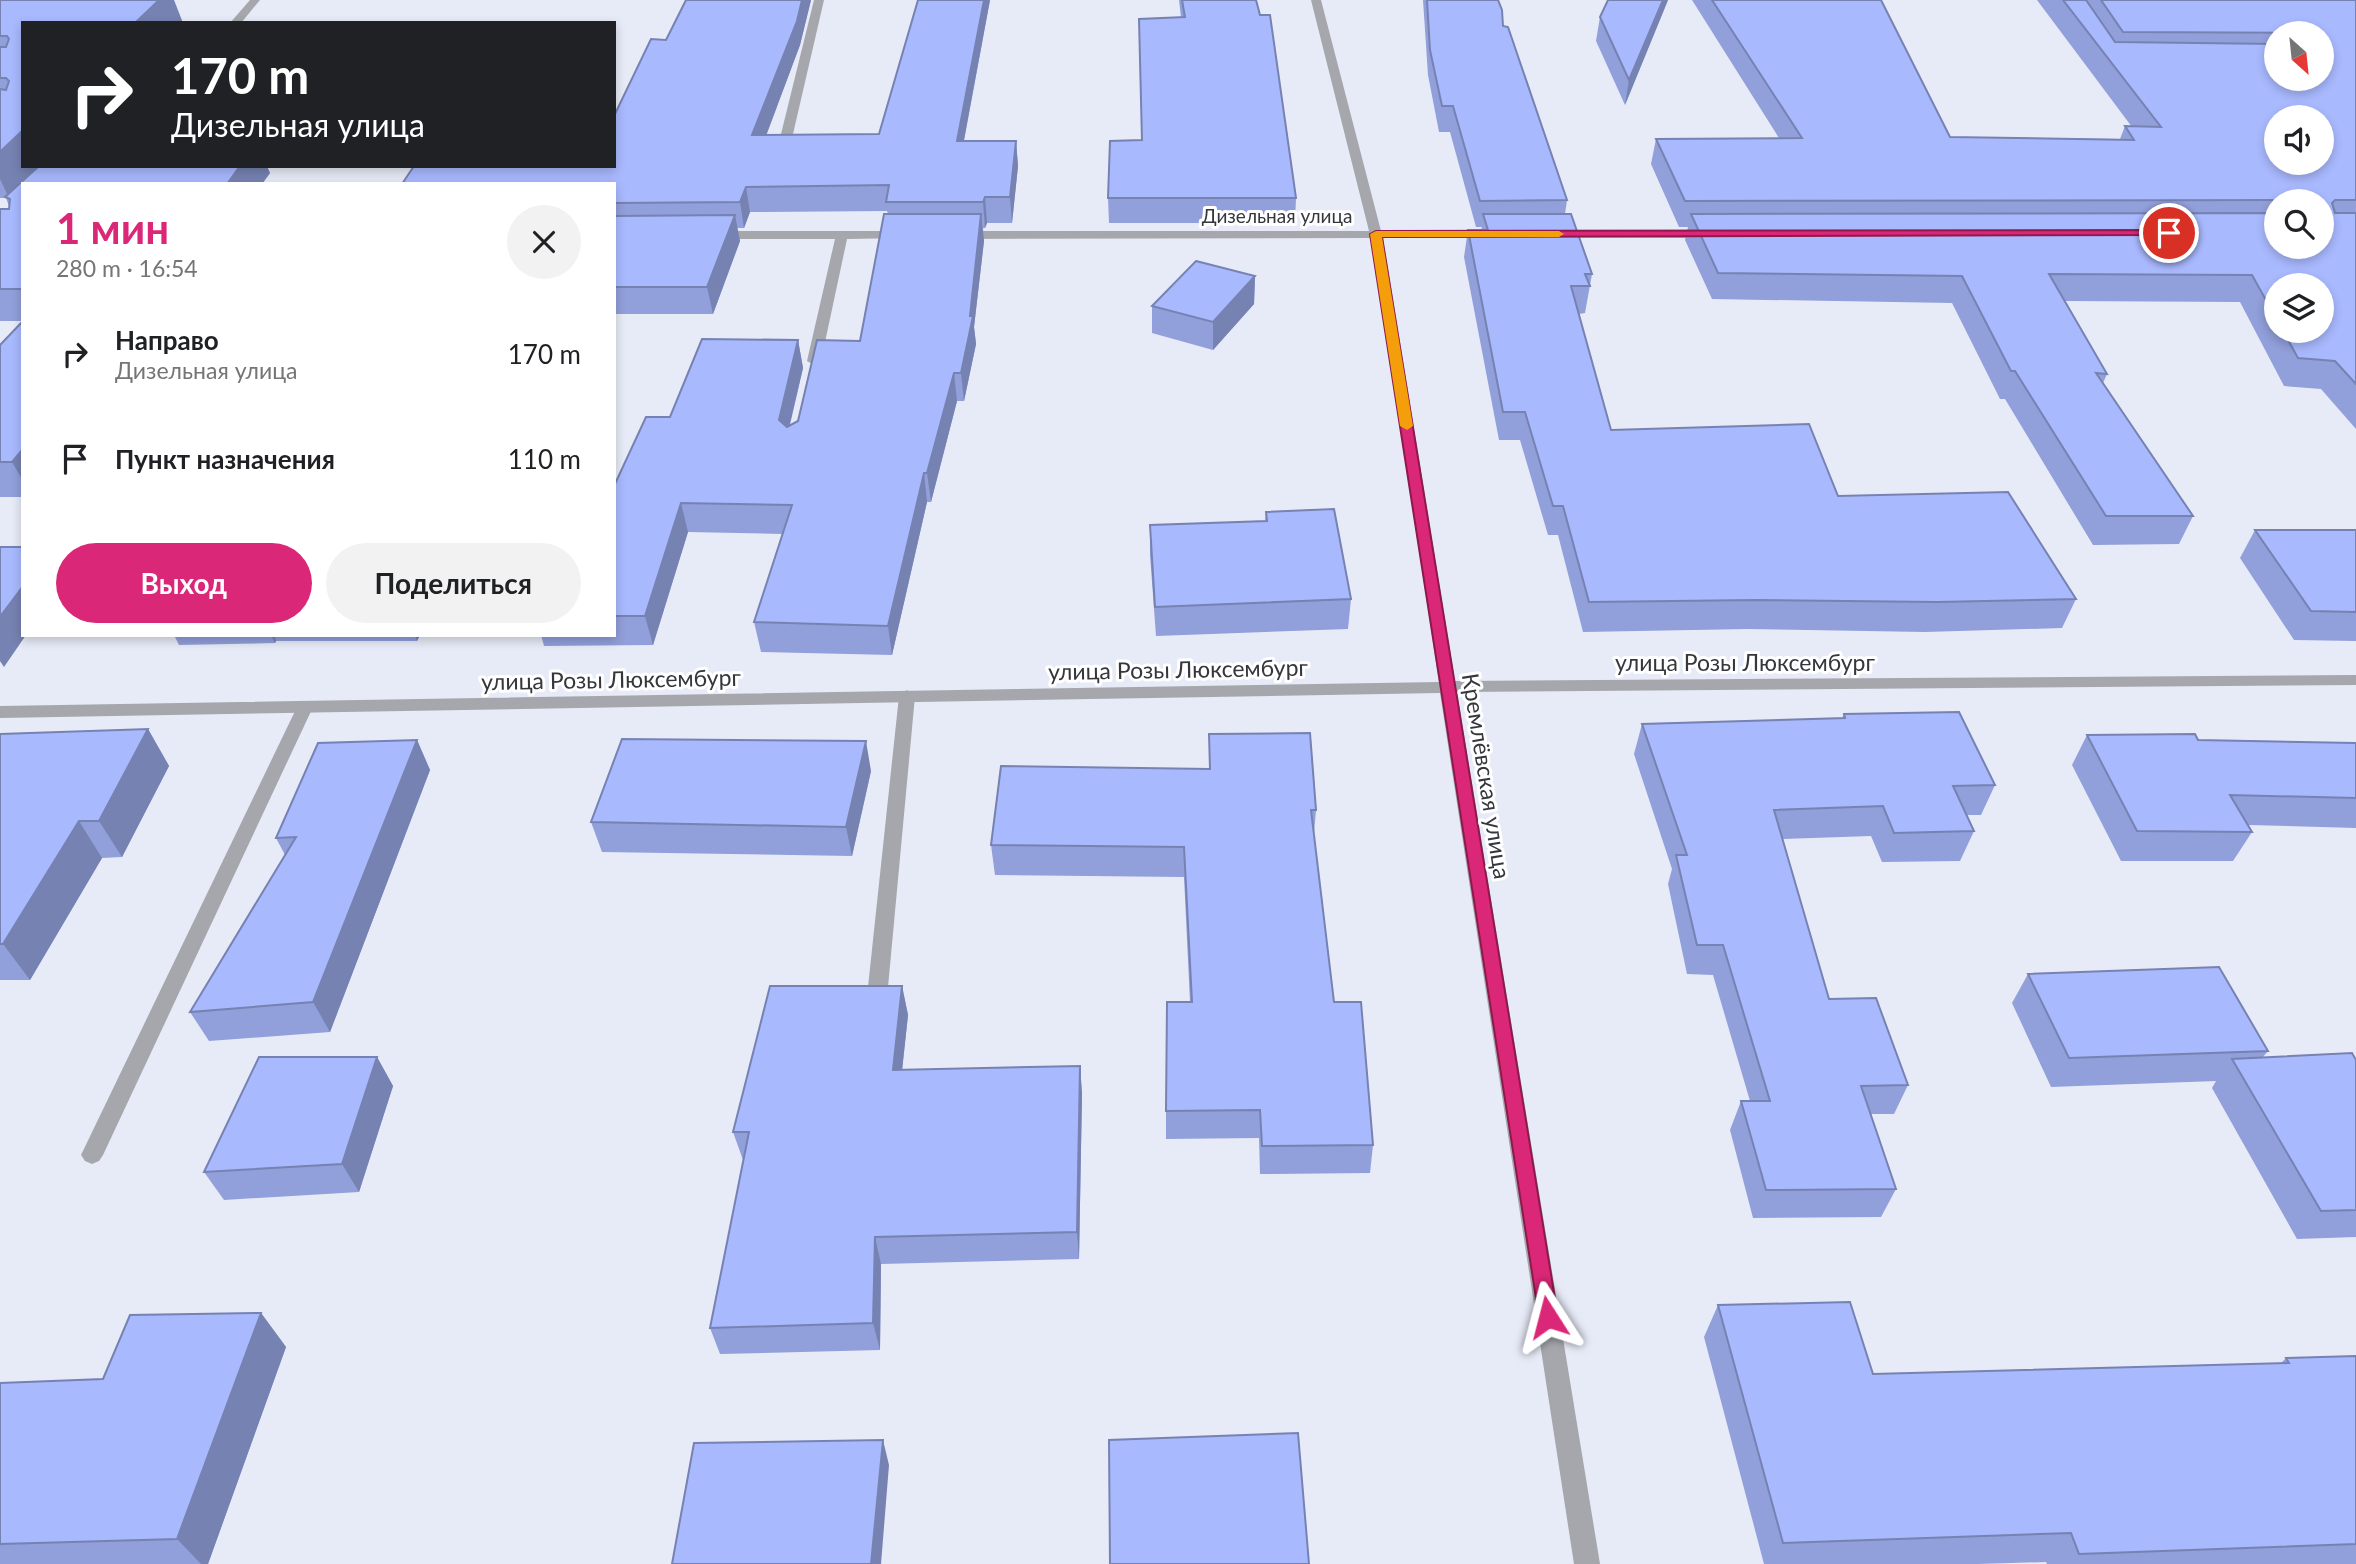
<!DOCTYPE html>
<html lang="ru">
<meta charset="utf-8">
<style>
body{margin:0;font-family:Lato,sans-serif;background:#f2f2f2;color:#202124;height:100vh;display:flex;flex-direction:column;font-size:26px;white-space:nowrap}
*{box-sizing:border-box;margin:0}
p{font-size:23px;color:#757577}
.icon{flex:none;width:38px;height:38px;fill:none;stroke:currentColor;stroke-width:2;stroke-linecap:round;stroke-linejoin:round}
.map{position:relative;flex:1;overflow:hidden}
.details{position:absolute;left:21px;top:182px;width:595px;height:455px;display:flex;flex-direction:column;background:#fff;border-radius:0px;box-shadow:0 4px 10px #0003}
.details>*{flex:none}
.guide{position:absolute;left:21px;top:21px;width:595px;height:147px;border-radius:0px;box-shadow:0 4px 10px #0003;background:#202124;color:#fff;overflow:hidden}
.needle{width:46px;rotate:153deg}
.fabs{position:absolute;left:2264px;top:21px;display:grid;gap:14px}
.fabs a{display:grid;place-items:center;width:70px;height:70px;border-radius:50%;background:#fff;box-shadow:0 4px 10px #0003;font-size:35px}
.pin{position:absolute;display:grid;place-items:center;width:60px;height:60px;color:#fff;margin:-30px;border:4px solid #fff;border-radius:50%;box-shadow:0 2px 7px #0007}
.me{position:absolute;width:77px;margin:-38px;rotate:351deg;stroke-linejoin:round;filter:drop-shadow(0 0 5px #0008)}
.turn{display:flex;align-items:center;gap:24px;height:147px;padding:0 35px;font-size:32px}
.turn .icon{width:91px;height:91px;stroke-width:2.5}
.turn b{display:block;font-size:49px;line-height:60px}
.round{display:grid;place-items:center;flex:none;width:74px;height:74px;border-radius:37px;background:#f2f2f2}
.head{display:flex;align-items:center;justify-content:space-between;height:119px;padding:0 35px}
h1{font-size:42px;font-weight:700;line-height:52px;color:#db2777}
.button{display:flex;gap:14px;margin-top:auto;padding:14px 35px}
.button a{flex:1;height:80px;border-radius:42px;background:#db2777;color:#fff;font-size:28px;font-weight:700;line-height:80px;text-align:center}
.button a+a{background:#f2f2f2;color:#202124}
ul{padding:0;list-style:none}
li{display:flex;align-items:center;gap:21px;height:105px;padding:0 35px}
li div{flex:1}
li b{display:block;font-size:26px}
li em{font-style:normal}
.map>svg:first-child{display:block}
</style>
<div class="map">
<svg width="2356" height="1564" viewBox="0 0 2356 1564">
<rect width="100%" height="100%" fill="#e7ebf7"/>
<g fill="none" stroke-linecap="round" stroke-linejoin="round">
<g fill="#a5a7ac" fill-rule="evenodd">
<polygon points="250,0 260,0 241,23 230,23"/>
<polygon points="814,0 824,0 793,134 787,137 781,134"/>
<polygon points="907,690 915,696 888,987 885,992 878,995 871,992 868,987 899,696"/>
<polygon points="305,701 313,707 103,1155 99,1161 92,1164 85,1161 81,1155 297,707"/>
</g>
<g fill="#a5a7ac" fill-rule="evenodd">
<polygon points="1311,0 1321,0 1381,231 1489,230 1495,234 1489,238 1383,238 1455,681 2356,675 2356,685 1457,692 1600,1564 1574,1564 1440,693 0,718 0,706 1439,682 1371,238 961,239 955,235 961,231 1369,231"/>
<polygon points="1556,230 1710,230 1716,234 1710,238 1552,237 1552,231"/>
<polygon points="901,231 907,235 905,238 847,239 821,361 814,365 807,361 835,239 716,239 710,235 716,231"/>
</g>
</g>
<g fill="#919fda" fill-rule="evenodd">
<polygon points="0,0 174,0 23,166 270,173 262,184 23,184 23,497 0,497 0,345 22,321 0,321 0,209 9,209 9,206 6,198 0,198"/>
<polygon points="686,0 811,0 800,45 766,135 879,134 990,0 964,141 1016,141 1018,166 1012,223 987,223 985,228 983,228 984,241 974,327 976,344 964,401 957,401 931,502 927,502 892,655 761,652 754,622 783,534 688,532 653,645 544,646 541,635 614,635 614,486 670,417 798,340 803,368 790,425 798,421 860,341 888,214 887,211 750,212 744,228 737,228 740,241 713,314 614,314 614,166 666,40"/>
<polygon points="1179,0 1256,0 1296,198 1295,223 1109,223 1108,198 1142,140 1181,17"/>
<polygon points="1423,0 1498,0 1503,26 1567,200 1565,214 1592,274 1585,313 1579,314 1611,430 1838,496 2076,599 2062,628 1925,632 1747,629 1583,632 1558,535 1548,535 1520,440 1499,440 1464,257 1468,230 1481,230 1482,227 1476,227 1450,132 1439,132 1428,75"/>
<polygon points="1668,0 1625,105 1596,41 1600,17"/>
<path d="M1692 0H1881L1950 137 2120 139 2125 126 2132 127 2037 0H2356V429L2321 389 2284 386 2240 302 2065 301 2107 374 2103 383 2193 516 2179 544 2093 545 2005 399H2000L1952 303 1712 299 1685 240 1688 227H1679L1651 164 1656 139 1779 138ZM2277 33H2322L2277 79ZM2277 201H2322L2277 247ZM2277 285 2322 331H2277Z"/>
<polygon points="1255,276 1254,304 1213,350 1152,333 1152,306"/>
<polygon points="1266,512 1351,599 1348,629 1156,636 1150,555 1150,525 1265,521"/>
<polygon points="2255,530 2356,530 2356,641 2294,640 2240,558"/>
<polygon points="174,635 420,635 417,641 276,641 275,643 179,645"/>
<polygon points="1844,714 1995,785 1981,815 1967,815 1974,831 1960,861 1882,862 1871,836 1783,839 1829,999 1908,1085 1894,1114 1871,1114 1896,1189 1881,1217 1753,1218 1730,1130 1741,1101 1750,1101 1713,975 1687,974 1668,884 1672,869 1634,754 1642,724 1842,718"/>
<polygon points="148,729 169,766 122,857 102,858 30,980 0,980 0,734"/>
<polygon points="1209,734 1316,810 1314,834 1334,1002 1373,1145 1370,1173 1260,1174 1259,1138 1166,1139 1166,1111 1190,1002 1184,877 995,875 991,845 1209,769"/>
<polygon points="2087,735 2198,740 2356,743 2356,828 2248,825 2252,832 2233,861 2121,861 2072,765"/>
<polygon points="417,740 430,770 330,1032 209,1041 190,1012 285,855 276,838"/>
<polygon points="871,771 852,856 602,852 591,822"/>
<polygon points="2028,974 2268,1051 2263,1057 2356,1060 2356,1237 2297,1239 2212,1088 2216,1081 2051,1087 2012,1003"/>
<polygon points="902,986 908,1015 902,1070 1080,1066 1082,1094 1079,1259 881,1264 880,1350 720,1354 710,1328 743,1160 733,1132"/>
<polygon points="377,1057 393,1086 359,1192 224,1200 204,1172"/>
<polygon points="1718,1305 1873,1374 2280,1364 2286,1358 2356,1356 2356,1564 2047,1564 2046,1562 1978,1564 1764,1564 1704,1337"/>
<polygon points="261,1313 286,1347 208,1564 0,1564 0,1383 103,1379"/>
</g>
<g fill="#7682b2">
<polygon points="159,0 174,0 183,23 135,23"/>
<polygon points="802,0 811,0 800,45 757,160 752,135"/>
<polygon points="984,0 990,0 959,166 957,141"/>
<polygon points="1663,0 1668,0 1625,105 1629,80"/>
<polygon points="23,130 23,166 41,166 9,198 0,179 0,152"/>
<polygon points="1016,141 1018,166 1012,223 1010,197"/>
<polygon points="240,166 267,166 270,173 262,184 227,184"/>
<polygon points="746,187 750,212 744,228 740,202"/>
<polygon points="985,197 987,223 985,228 983,202"/>
<polygon points="981,214 984,241 974,327 976,344 964,401 961,373 970,316"/>
<polygon points="735,215 740,241 713,314 707,287"/>
<polygon points="1255,276 1254,304 1213,350 1213,322"/>
<polygon points="798,340 803,368 784,448 779,420"/>
<polygon points="954,373 957,401 931,502 927,473"/>
<polygon points="23,449 23,481 12,462"/>
<polygon points="924,473 927,502 892,655 888,626"/>
<polygon points="681,503 688,532 653,645 645,616"/>
<polygon points="23,586 23,635 26,635 4,667 0,661 0,617"/>
<polygon points="271,635 274,635 276,641 275,643"/>
<polygon points="415,635 420,635 417,641"/>
<polygon points="148,729 169,766 122,857 99,821"/>
<polygon points="417,740 430,770 330,1032 313,1002"/>
<polygon points="866,741 871,771 852,856 846,827"/>
<polygon points="79,821 102,858 30,980 3,944"/>
<polygon points="902,986 908,1015 899,1099 893,1070"/>
<polygon points="377,1057 393,1086 359,1192 342,1164"/>
<polygon points="1080,1066 1082,1094 1079,1259 1077,1232"/>
<polygon points="875,1237 881,1264 880,1350 873,1323"/>
<polygon points="261,1313 286,1347 208,1564 201,1564 177,1539"/>
<polygon points="883,1440 889,1465 881,1564 871,1564"/>
</g>
<g fill="#a9b9fe" stroke="#7682b2" stroke-width="2" fill-rule="evenodd">
<polygon points="0,0 159,0 135,23 23,23 23,130 0,152 0,89 6,90 9,81 6,78 0,78 0,47 6,47 9,39 7,36 0,36"/>
<polygon points="686,0 802,0 797,21 752,135 879,134 918,0 984,0 957,141 1016,141 1010,197 985,197 983,202 886,202 889,185 746,187 740,202 614,203 614,184 402,184 414,166 614,166 614,116 651,39 666,40"/>
<polygon points="1182,0 1256,0 1260,15 1270,15 1296,198 1108,198 1110,141 1142,140 1139,19 1185,17"/>
<polygon points="1427,0 1498,0 1502,10 1503,26 1508,27 1567,200 1480,201 1453,106 1442,106 1430,50"/>
<polygon points="1608,0 1663,0 1629,80 1600,17"/>
<path d="M1712 0H1881L1950 137 2134 140 2125 126 2161 127 2063 0H2086L2115 42 2277 44V79H2322V33L2123 32 2101 0H2356V200H2335L2332 203 2335 213H2356V384L2335 361 2298 358 2283 331H2322V285H2277V320L2252 275 2049 274 2107 374 2096 373 2193 516H2106L2015 371H2011L1962 276 1718 273 1691 214 2277 213V247H2322V201H2290L2289 200 1685 201 1656 139 1802 138ZM2277 117H2322V163H2277Z"/>
<polygon points="39,166 240,166 227,184 23,184 23,289 0,289 0,209 9,209 10,199 5,197"/>
<polygon points="884,214 981,214 970,316 973,316 961,373 954,373 927,473 924,473 888,626 754,622 792,505 681,503 645,616 614,616 614,486 646,417 670,417 702,339 798,340 779,420 787,427 798,421 817,340 860,341"/>
<polygon points="1483,214 1571,214 1592,274 1585,274 1590,286 1571,286 1611,430 1809,424 1838,496 2008,492 2076,599 1937,602 1756,600 1589,602 1563,506 1553,506 1525,412 1503,412 1468,230 1488,230"/>
<polygon points="735,215 707,287 614,287 614,216"/>
<polygon points="1196,261 1255,276 1213,322 1152,306"/>
<polygon points="23,321 23,449 12,462 0,462 0,345"/>
<polygon points="1334,509 1351,599 1155,607 1150,525 1267,521 1266,512"/>
<polygon points="2255,530 2356,530 2356,612 2311,611"/>
<polygon points="0,547 23,547 23,586 0,617"/>
<polygon points="1959,712 1995,785 1953,786 1974,831 1894,833 1883,806 1774,810 1829,999 1876,998 1908,1085 1861,1086 1896,1189 1766,1190 1741,1101 1770,1101 1723,945 1697,945 1676,855 1687,855 1642,724 1845,718 1844,714"/>
<polygon points="148,729 99,821 79,821 3,944 0,944 0,734"/>
<polygon points="1310,733 1316,810 1311,810 1334,1002 1361,1002 1373,1145 1262,1146 1260,1110 1166,1111 1167,1002 1192,1002 1184,847 991,845 1001,766 1210,769 1209,734"/>
<polygon points="2195,734 2198,740 2356,743 2356,798 2230,795 2252,832 2137,831 2087,735"/>
<polygon points="622,739 866,741 846,827 591,822"/>
<polygon points="417,740 313,1002 190,1012 296,837 276,838 318,743"/>
<polygon points="2219,967 2268,1051 2069,1058 2028,974"/>
<polygon points="770,986 902,986 893,1070 1080,1066 1077,1232 875,1237 873,1323 710,1328 749,1132 733,1132"/>
<polygon points="2352,1053 2356,1060 2356,1210 2321,1211 2232,1059"/>
<polygon points="259,1057 377,1057 342,1164 204,1172"/>
<polygon points="1850,1302 1873,1374 2289,1363 2286,1358 2356,1356 2356,1544 2079,1554 2071,1533 1783,1543 1718,1305"/>
<polygon points="261,1313 177,1539 0,1544 0,1383 103,1379 130,1315"/>
<polygon points="1298,1433 1309,1564 1110,1564 1109,1440"/>
<polygon points="883,1440 871,1564 672,1564 694,1443"/>
</g>
<polygon fill="#db2777" stroke="#8e194d" stroke-width="2" points="2169,230 2173,231 2173,235 1382,237 1558,1317 1555,1324 1548,1327 1540,1324 1370,234 1376,231"/>
<polygon fill="#f59e0b" points="1376,231 1559,231 1564,234 1559,237 1382,237 1413,426 1407,430 1400,426 1370,234"/>
<g text-anchor="middle" dominant-baseline="central" stroke-width="6" stroke-linejoin="round" paint-order="stroke">
<g font-size="19" fill="#36373c" stroke="#fff">
<text x="1277" y="215">Дизельная улица</text>
</g>
<g font-size="23" fill="#36373c" stroke="#fff">
<text x="1745" y="662">улица Розы Люксембург</text>
<text transform="translate(1178 669) rotate(-1)">улица Розы Люксембург</text>
<text transform="translate(611 679) rotate(-1)">улица Розы Люксембург</text>
<text transform="translate(1487 776) rotate(81)">Кремлёвская улица</text>
</g>
</g>
</svg>
<div class="fabs">
<a><svg class="needle" viewBox="-14 -14 28 28"><path d="M0-13l5 13h-10z" fill="#e53935"/><path d="M0 13l5-13h-10z" fill="#757577"/></svg></a>
<a><svg class="icon" aria-label="sound" viewBox="0 0 24 24"><path d="M4 9h4l5-4v14l-5-4H4zM17 9q2 3 0 6"/></svg></a>
<a><svg class="icon" aria-label="search" viewBox="0 0 24 24"><circle cx="10" cy="10" r="6"/><path d="M15 15l6 6"/></svg></a>
<a><svg class="icon" aria-label="layers" viewBox="0 0 24 24"><path d="M12 4l9 5-9 5-9-5zM3 14l9 5 9-5"/></svg></a>
</div>
<div class="pin" style="left:2169px;top:233px;background:#d93025"><svg class="icon" aria-label="arrive" viewBox="0 0 24 24"><path d="M6 21V4h12l-3 4 3 4H6"/></svg></div>
<svg class="me" style="left:1548px;top:1317px" viewBox="-20 -20 40 40"><path d="M0-17L14 15 0 8-14 15z" fill="#db2777" stroke="#fff" stroke-width="4"/></svg>
<div class="guide">
<div class="turn"><svg class="icon" aria-label="right" viewBox="0 0 24 24"><path d="M7 20v-9h11M14 6l5 5-5 5"/></svg><div><b>170 m</b>Дизельная улица</div></div>
</div>
<section class="details">
<div class="head"><div><h1>1 мин</h1><p>280 m · 16:54</p></div><a class="round"><svg class="icon" aria-label="close" viewBox="0 0 24 24"><path d="M6 6l12 12M18 6L6 18"/></svg></a></div>
<ul>
<li><svg class="icon" aria-label="right" viewBox="0 0 24 24"><path d="M7 20v-9h11M14 6l5 5-5 5"/></svg><div><b>Направо</b><p>Дизельная улица</p></div><em>170 m</em></li>
<li><svg class="icon" aria-label="arrive" viewBox="0 0 24 24"><path d="M6 21V4h12l-3 4 3 4H6"/></svg><div><b>Пункт назначения</b></div><em>110 m</em></li>
</ul>
<div class="button"><a>Выход</a><a>Поделиться</a></div>
</section>
</div>
